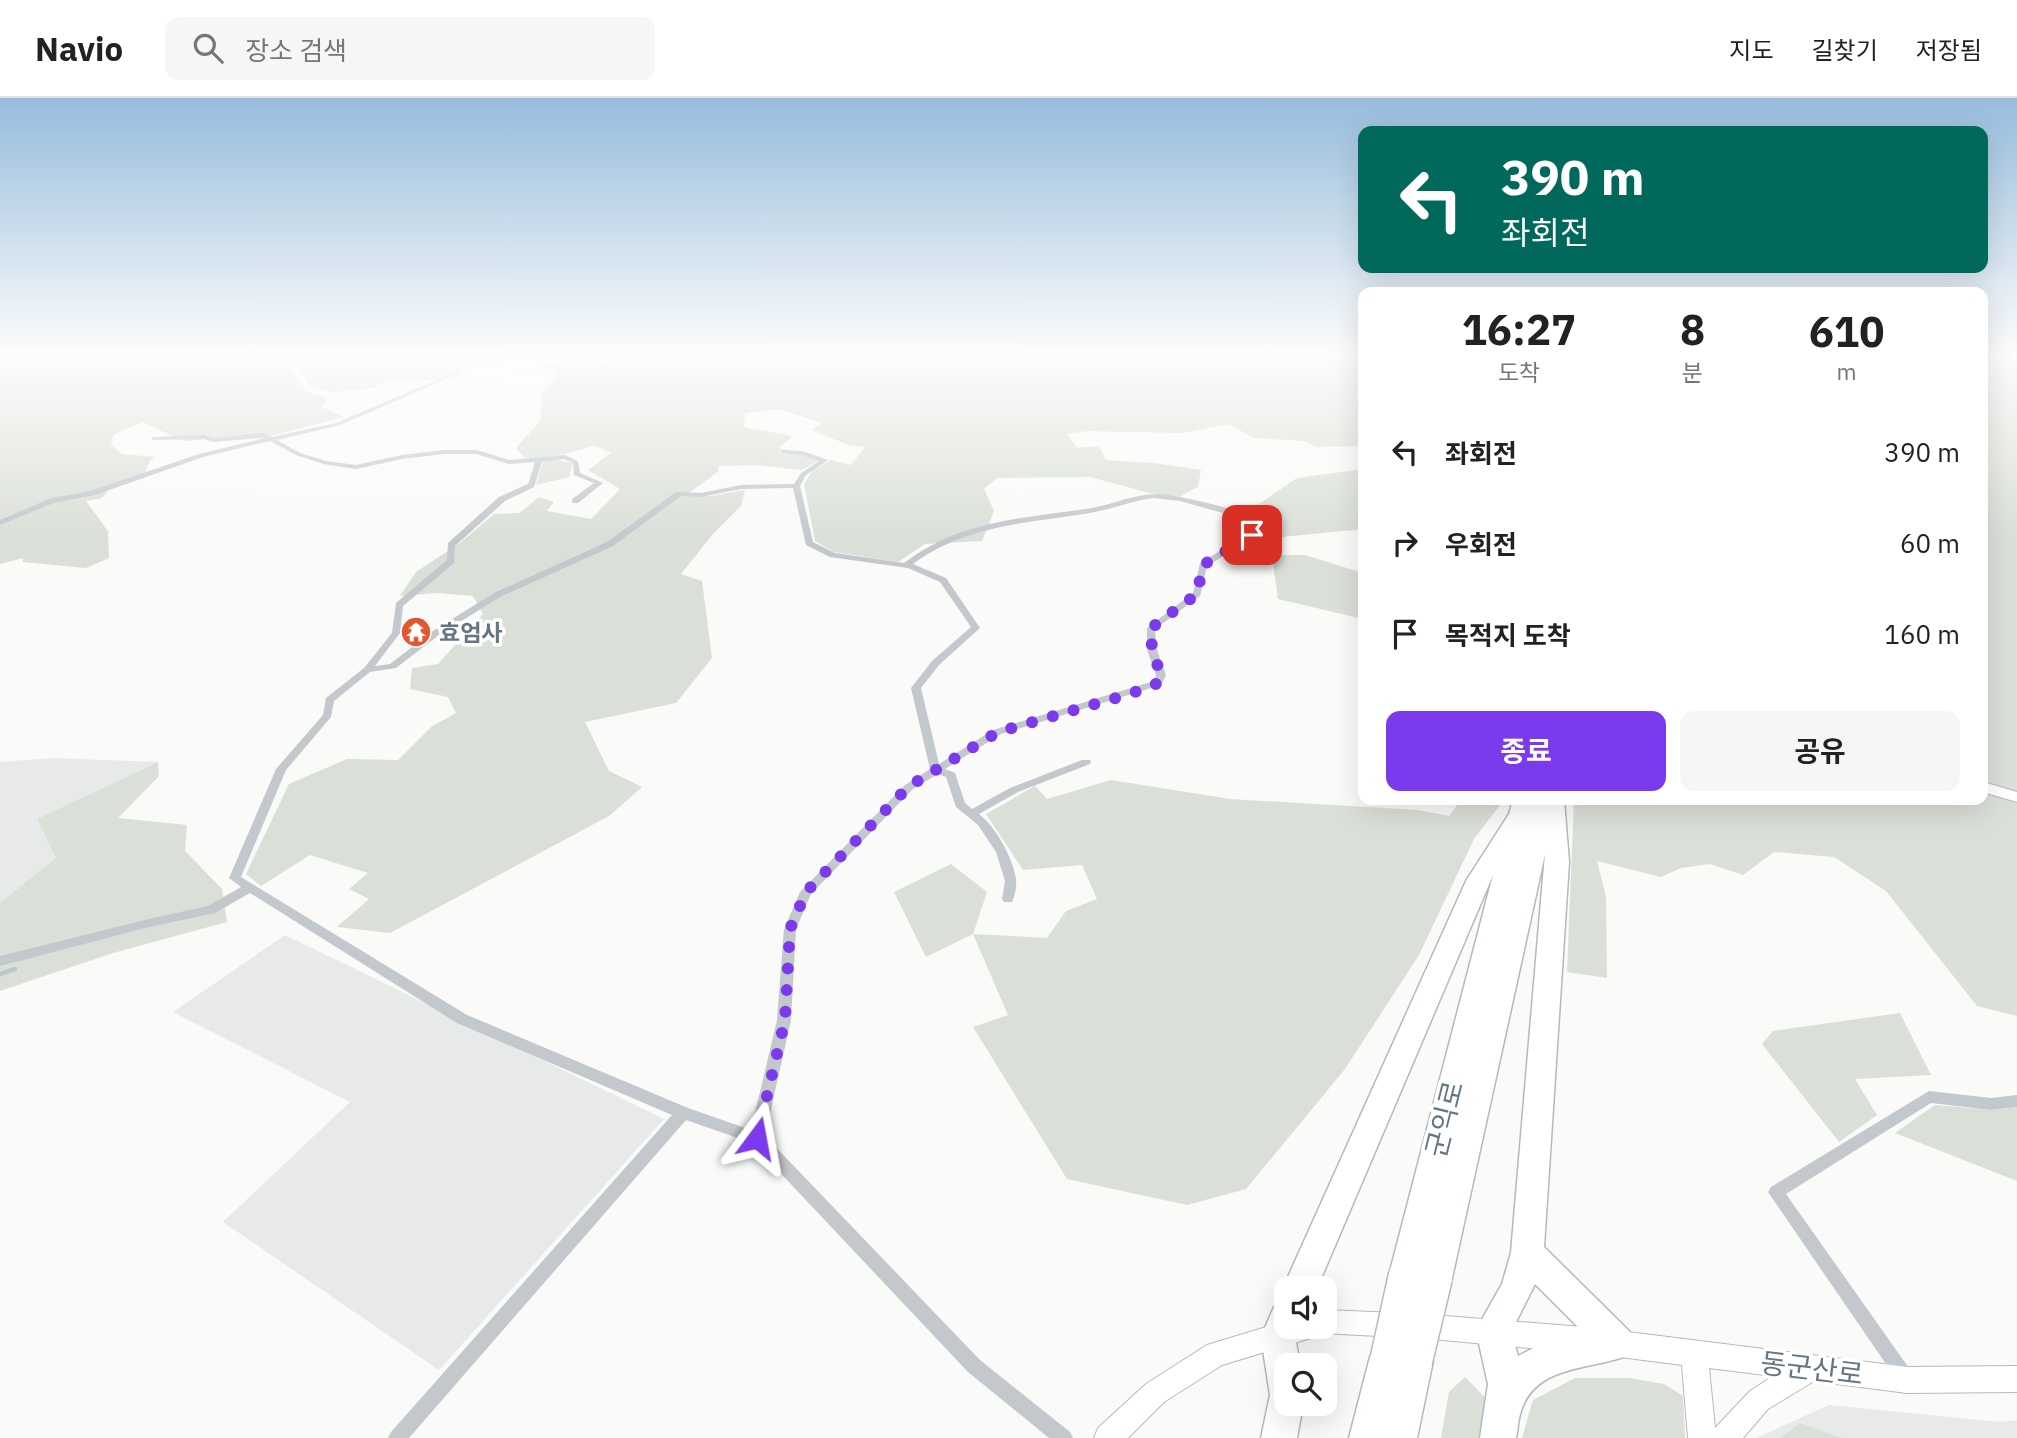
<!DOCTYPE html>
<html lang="ko">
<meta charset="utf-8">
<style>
body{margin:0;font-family:"IBM Plex Sans","Noto Sans KR",sans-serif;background:#f6f6f6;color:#222;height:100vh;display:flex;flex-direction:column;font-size:26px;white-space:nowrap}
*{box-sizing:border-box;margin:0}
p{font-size:23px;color:#767676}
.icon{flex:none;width:38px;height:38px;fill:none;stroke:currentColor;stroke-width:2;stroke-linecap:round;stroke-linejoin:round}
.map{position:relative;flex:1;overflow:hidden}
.sheet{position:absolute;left:1358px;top:189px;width:630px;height:518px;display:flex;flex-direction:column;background:#fff;border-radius:14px;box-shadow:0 7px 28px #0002}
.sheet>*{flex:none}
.hud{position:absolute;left:1358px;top:28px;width:630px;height:147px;border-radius:14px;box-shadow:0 7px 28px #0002;background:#00695c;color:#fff;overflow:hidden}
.fabs{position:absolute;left:1274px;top:1178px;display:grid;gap:14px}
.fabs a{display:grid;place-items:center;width:63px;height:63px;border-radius:14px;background:#fff;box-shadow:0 7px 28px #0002;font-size:35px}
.pin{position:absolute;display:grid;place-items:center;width:60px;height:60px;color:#fff;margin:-30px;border-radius:14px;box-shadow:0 4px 10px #0006}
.me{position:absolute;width:77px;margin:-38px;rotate:13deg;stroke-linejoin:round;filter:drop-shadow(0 0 5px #0008)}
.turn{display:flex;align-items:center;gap:24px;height:147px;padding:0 28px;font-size:32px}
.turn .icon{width:91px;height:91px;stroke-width:2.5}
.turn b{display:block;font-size:49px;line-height:60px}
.eta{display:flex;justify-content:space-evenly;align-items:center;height:119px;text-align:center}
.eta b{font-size:42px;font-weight:700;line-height:49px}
.primary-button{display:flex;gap:14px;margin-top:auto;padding:14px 28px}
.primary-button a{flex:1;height:80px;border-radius:14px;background:#7c3aed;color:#fff;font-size:28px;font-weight:700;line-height:80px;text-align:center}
.primary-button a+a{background:#f6f6f6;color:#222}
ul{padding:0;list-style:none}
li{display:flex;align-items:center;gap:21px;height:91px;padding:0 28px}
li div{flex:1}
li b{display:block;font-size:26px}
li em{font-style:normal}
header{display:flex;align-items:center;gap:42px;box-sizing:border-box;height:98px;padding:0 35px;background:#fff;border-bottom:2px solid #e0e0e0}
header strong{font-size:33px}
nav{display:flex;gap:38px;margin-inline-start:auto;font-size:24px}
.search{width:490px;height:63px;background:#f6f6f6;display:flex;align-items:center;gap:18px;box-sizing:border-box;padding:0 24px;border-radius:14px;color:#767676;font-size:26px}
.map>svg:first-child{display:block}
</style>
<header>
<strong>Navio</strong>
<div class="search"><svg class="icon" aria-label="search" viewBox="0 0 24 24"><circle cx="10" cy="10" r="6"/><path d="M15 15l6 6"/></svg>장소 검색</div>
<nav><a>지도</a><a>길찾기</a><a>저장됨</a></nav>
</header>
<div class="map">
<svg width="2017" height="1340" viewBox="0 0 2017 1340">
<rect width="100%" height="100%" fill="#fafaf8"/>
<g fill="#e8e9e9">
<polygon points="53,660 158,664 37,721 56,760 0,805 0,664"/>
<polygon points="285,837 664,1021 439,1272 223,1124 350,1004 173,914"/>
<polygon points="1829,1307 2000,1324 2017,1322 2017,1340 1756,1340"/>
</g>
<g fill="#dadfd7">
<path d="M22 255H556L598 263 597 265 614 263 636 255H1363V348L1317 349 1304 343 1253 340 1230 326 1182 335 1087 333 1067 336 1077 350 1099 348 1106 362 1154 365 1201 372 1198 389 1179 399 1150 395 1090 379 997 380 984 391 994 413 982 443 925 446 898 464 834 454 815 443 804 386 813 372 831 362 851 367 865 349 849 347 811 332 822 325 779 311 745 315 744 329 793 338 779 350 819 362 802 372 756 367 718 368 719 373 685 398H711L745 392 741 408 713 436 681 476 702 483 712 560 676 605 585 624 609 673 642 689 609 718 390 835 337 829 369 801 349 791 368 775 310 757 261 788 246 776 289 686 347 661 398 662 431 629 456 615 448 599 410 591 412 570 438 566 483 516 473 498 437 495 400 498 416 474 460 445 494 416 519 415 539 399 554 404 547 413 591 421 620 391 588 372 611 355 594 347C571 356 550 360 525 360L516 350 541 322 542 296 554 281 557 273 540 269 563 263 535 256H524L483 270 471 269 436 282H387L374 290 331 294 308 286 296 263 285 267 290 269 306 293 327 300 322 309 344 319 262 340 212 344 205 341 184 343 142 324 113 337 111 347 122 356 155 359 150 362 144 379 110 390 102 400 86 403 108 433 109 460 86 470 23 464V460L0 466V259Z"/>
<polygon points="1983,255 2017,255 2017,918 1977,908 1886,793 1834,759 1774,754 1743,777 1710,766 1681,770 1661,779 1597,763 1606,798 1607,880 1567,874 1574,702 1983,702"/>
<polygon points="558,362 573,365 569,379 536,387 543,364"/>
<polygon points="1363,371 1363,431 1272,440 1276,434 1266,426 1257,407 1297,380"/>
<polygon points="1272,457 1305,457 1363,475 1363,521 1278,501"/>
<polygon points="158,664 159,678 118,720 187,727 185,753 222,791 227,824 113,855 0,893 0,805 56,760 37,721"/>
<polygon points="1111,682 1230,701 1418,712 1449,718 1461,702 1504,702 1474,741 1419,857 1345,971 1246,1091 1187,1107 1067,1081 973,929 1008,917 973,836 926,859 894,794 951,766 987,794 973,836 1047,840 1066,813 1097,801 1082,767 1023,772 986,716 1035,688 1047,701"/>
<polygon points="1900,915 1931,977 1855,981 1877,1017 1839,1044 1762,946 1773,933"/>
<polygon points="1935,1007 1993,1012 2017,1009 2017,1083 1895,1035"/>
<polygon points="1465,1279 1494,1309 1495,1340 1441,1340 1449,1294"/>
<polygon points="1575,1280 1629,1280 1664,1286 1683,1298 1685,1340 1522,1340 1533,1302"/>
<polygon points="1800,1325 1841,1340 1780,1340"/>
</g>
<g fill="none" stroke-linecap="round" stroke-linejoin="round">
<polyline stroke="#bbc7cb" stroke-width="4.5" points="0,876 15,871"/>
<g stroke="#b3babf" stroke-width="2">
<g id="secondary">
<polygon points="1983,684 2017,694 2017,704 1983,694"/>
<polygon points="1325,1212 1398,1215 1407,1218 1410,1225 1412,1219 1421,1216 1583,1229 1592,1233 1596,1242 1592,1251 1583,1255 1421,1240 1412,1237 1409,1230 1407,1236 1398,1239 1321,1235 1311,1240 1222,1267 1164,1304 1128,1340 1094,1340 1098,1330 1146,1286 1207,1247 1286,1223 1286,1228 1325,1228"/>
<path d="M1612 1232 1907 1269 2017 1268V1294L1907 1295 1814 1283 1768 1311 1743 1340H1688L1682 1267 1612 1258 1603 1254 1599 1245 1603 1236ZM1709 1270 1773 1278 1750 1293 1715 1330Z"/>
</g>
</g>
<g stroke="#b4b9bd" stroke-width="3">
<g id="highway">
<path d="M1513 702H1535L1514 787 1535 702H1564L1569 764 1544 1149 1629 1233 1634 1245 1629 1257C1592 1272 1536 1266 1521 1313 1518 1321 1518 1331 1516 1340H1480L1488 1286 1476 1232 1502 1186 1511 1155 1545 756 1452 1180 1448 1191 1436 1196 1424 1191 1420 1181 1417 1188 1405 1192 1393 1188 1389 1177 1493 777 1317 1190H1286V1196L1283 1190 1466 783 1509 716ZM1535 1186 1584 1235 1545 1244 1518 1258 1511 1234Z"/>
<polygon points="1286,1205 1286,1228 1300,1228 1295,1239 1300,1267 1286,1267 1286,1306 1303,1306 1297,1340 1261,1340 1270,1297 1261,1239 1274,1209"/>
<polygon points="1387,1242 1399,1247 1402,1254 1404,1251 1416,1246 1428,1251 1433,1263 1417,1340 1349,1340 1370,1259 1375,1247"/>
</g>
</g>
<g fill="#c3c8cc" fill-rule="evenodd">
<polygon points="10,255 21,255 0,260 0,256"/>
<path d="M458 273 463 274 340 327 277 342 300 355 326 363 356 367 402 357 444 352H477L509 362 565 357 578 363 580 375 603 385 578 405H572V401L594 385 574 377 573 365 564 361 542 364 534 389 505 403 455 448 454 465 403 508 400 535 375 568 390 566 433 533 494 495 607 444 676 394 701 395 741 387 794 386 801 375 819 363 801 357 782 355V353L784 352 802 353 828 362 806 377 800 388 813 444 835 455 904 465C923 451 943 440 965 433 1006 419 1050 417 1092 410 1114 406 1136 395 1160 396 1172 396 1239 411 1247 418 1253 422 1254 431 1256 437L1255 439 1207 468 1200 498 1155 531 1157 552 1166 577 1161 587 1001 636 945 671 955 675 965 705 972 711 1010 690 1082 662H1090L1091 664 1090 666 1018 694 979 716C996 729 1013 760 1016 781 1017 788 1015 797 1012 804H1004L1002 801 1005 783 996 754 978 727 956 709 946 679 938 676 913 691 811 796 796 831 791 922 765 1038 980 1262 1070 1334 1073 1340H1049L968 1274 752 1045 686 1022 409 1340H388L391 1334 672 1017 457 925 250 795 215 815 149 829 0 868V858L149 821 208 808 241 789 229 780 276 671 323 617 326 600 364 570 392 535 396 505 447 462 448 445 499 399 528 386 535 364 509 366 476 356H444L402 361 356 371 323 366 296 357 270 343 203 359 95 397 54 405 0 427V422L49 401 90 393 199 356 265 340 263 339 214 344 204 341 154 342 152 341V339L204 337 214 340 264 335 272 339 336 325ZM793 390 806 447 830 459 908 470 940 484 971 529 932 563 911 590 930 671 905 687 800 794 784 831 777 922 751 1032 688 1010 467 917 241 779 286 672 331 619 334 603 370 574 396 570 439 537 500 499 613 448 681 398 701 399 741 391ZM1153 400 1180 403 1237 419 1244 422 1248 436 1200 465 1193 495 1147 530V552L1156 577 1154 583 993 632 939 666 921 590 939 567 980 530 946 480 913 466C965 427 1028 425 1090 415 1112 411 1132 403 1153 400Z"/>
<polygon points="1929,993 1991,1000 2017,997 2017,1009 1991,1012 1931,1005 1786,1096 1911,1273 1914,1279 1911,1285 1905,1288 1899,1285 1768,1094 1771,1089"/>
</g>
<use href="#secondary" fill="#fff" fill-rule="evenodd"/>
<use href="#highway" fill="#fff" fill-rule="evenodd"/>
<g stroke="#b4b9bd" stroke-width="35" stroke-linecap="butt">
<g id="highway-bridge">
<polyline points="1387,1259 1405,1177"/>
<polyline points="1416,1263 1436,1180"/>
</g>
</g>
<use href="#highway-bridge" stroke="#fff" stroke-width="32"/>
</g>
<linearGradient id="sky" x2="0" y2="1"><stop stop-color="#96bcdc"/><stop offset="0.58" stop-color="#fdfdfc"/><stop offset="1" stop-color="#fdfdfc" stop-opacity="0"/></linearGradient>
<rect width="2017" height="442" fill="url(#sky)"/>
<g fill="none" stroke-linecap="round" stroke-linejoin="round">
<polyline stroke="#7c3aed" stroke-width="12" stroke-dasharray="0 21.6" points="757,1040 785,922 790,831 806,794 908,689 998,634 1130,596 1158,585 1161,577 1152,552 1151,530 1197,496 1203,467 1252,437"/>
</g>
<defs>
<g id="temple-disc" transform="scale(1.575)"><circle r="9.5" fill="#e4572e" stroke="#fff"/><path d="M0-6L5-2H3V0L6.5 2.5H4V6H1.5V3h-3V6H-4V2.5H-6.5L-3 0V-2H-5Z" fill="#fff"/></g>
</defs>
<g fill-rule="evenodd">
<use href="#temple-disc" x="416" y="534"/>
</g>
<g text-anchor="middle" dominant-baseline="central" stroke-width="7" stroke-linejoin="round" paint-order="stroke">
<g font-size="23" font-weight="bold" fill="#657683" stroke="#fff" text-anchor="start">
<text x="439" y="534">효엄사</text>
</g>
<g font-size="28" fill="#657683" stroke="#fff">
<text transform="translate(1444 1021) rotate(-76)">군익로</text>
<text transform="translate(1812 1270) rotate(7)">동군산로</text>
</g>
</g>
</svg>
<div class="fabs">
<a><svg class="icon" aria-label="sound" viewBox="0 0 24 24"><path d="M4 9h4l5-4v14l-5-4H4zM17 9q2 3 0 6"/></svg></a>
<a><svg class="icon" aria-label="search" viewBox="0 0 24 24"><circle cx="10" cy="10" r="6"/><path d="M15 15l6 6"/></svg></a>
</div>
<div class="pin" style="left:1252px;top:437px;background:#d93025"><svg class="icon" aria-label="arrive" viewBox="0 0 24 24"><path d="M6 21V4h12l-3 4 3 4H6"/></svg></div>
<svg class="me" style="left:757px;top:1040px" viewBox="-20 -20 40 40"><path d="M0-17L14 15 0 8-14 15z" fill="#7c3aed" stroke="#fff" stroke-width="4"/></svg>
<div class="hud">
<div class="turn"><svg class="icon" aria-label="left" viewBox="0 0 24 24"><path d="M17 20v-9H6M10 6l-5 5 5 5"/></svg><div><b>390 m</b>좌회전</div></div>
</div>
<section class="sheet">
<div class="eta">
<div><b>16:27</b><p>도착</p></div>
<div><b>8</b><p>분</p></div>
<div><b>610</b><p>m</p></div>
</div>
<ul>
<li><svg class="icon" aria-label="left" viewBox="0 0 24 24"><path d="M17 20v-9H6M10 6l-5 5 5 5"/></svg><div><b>좌회전</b></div><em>390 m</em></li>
<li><svg class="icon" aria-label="right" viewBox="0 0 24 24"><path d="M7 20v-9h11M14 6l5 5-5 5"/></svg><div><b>우회전</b></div><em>60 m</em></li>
<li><svg class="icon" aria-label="arrive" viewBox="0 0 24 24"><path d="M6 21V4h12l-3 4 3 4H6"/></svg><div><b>목적지 도착</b></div><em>160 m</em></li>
</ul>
<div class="primary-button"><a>종료</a><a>공유</a></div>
</section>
</div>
